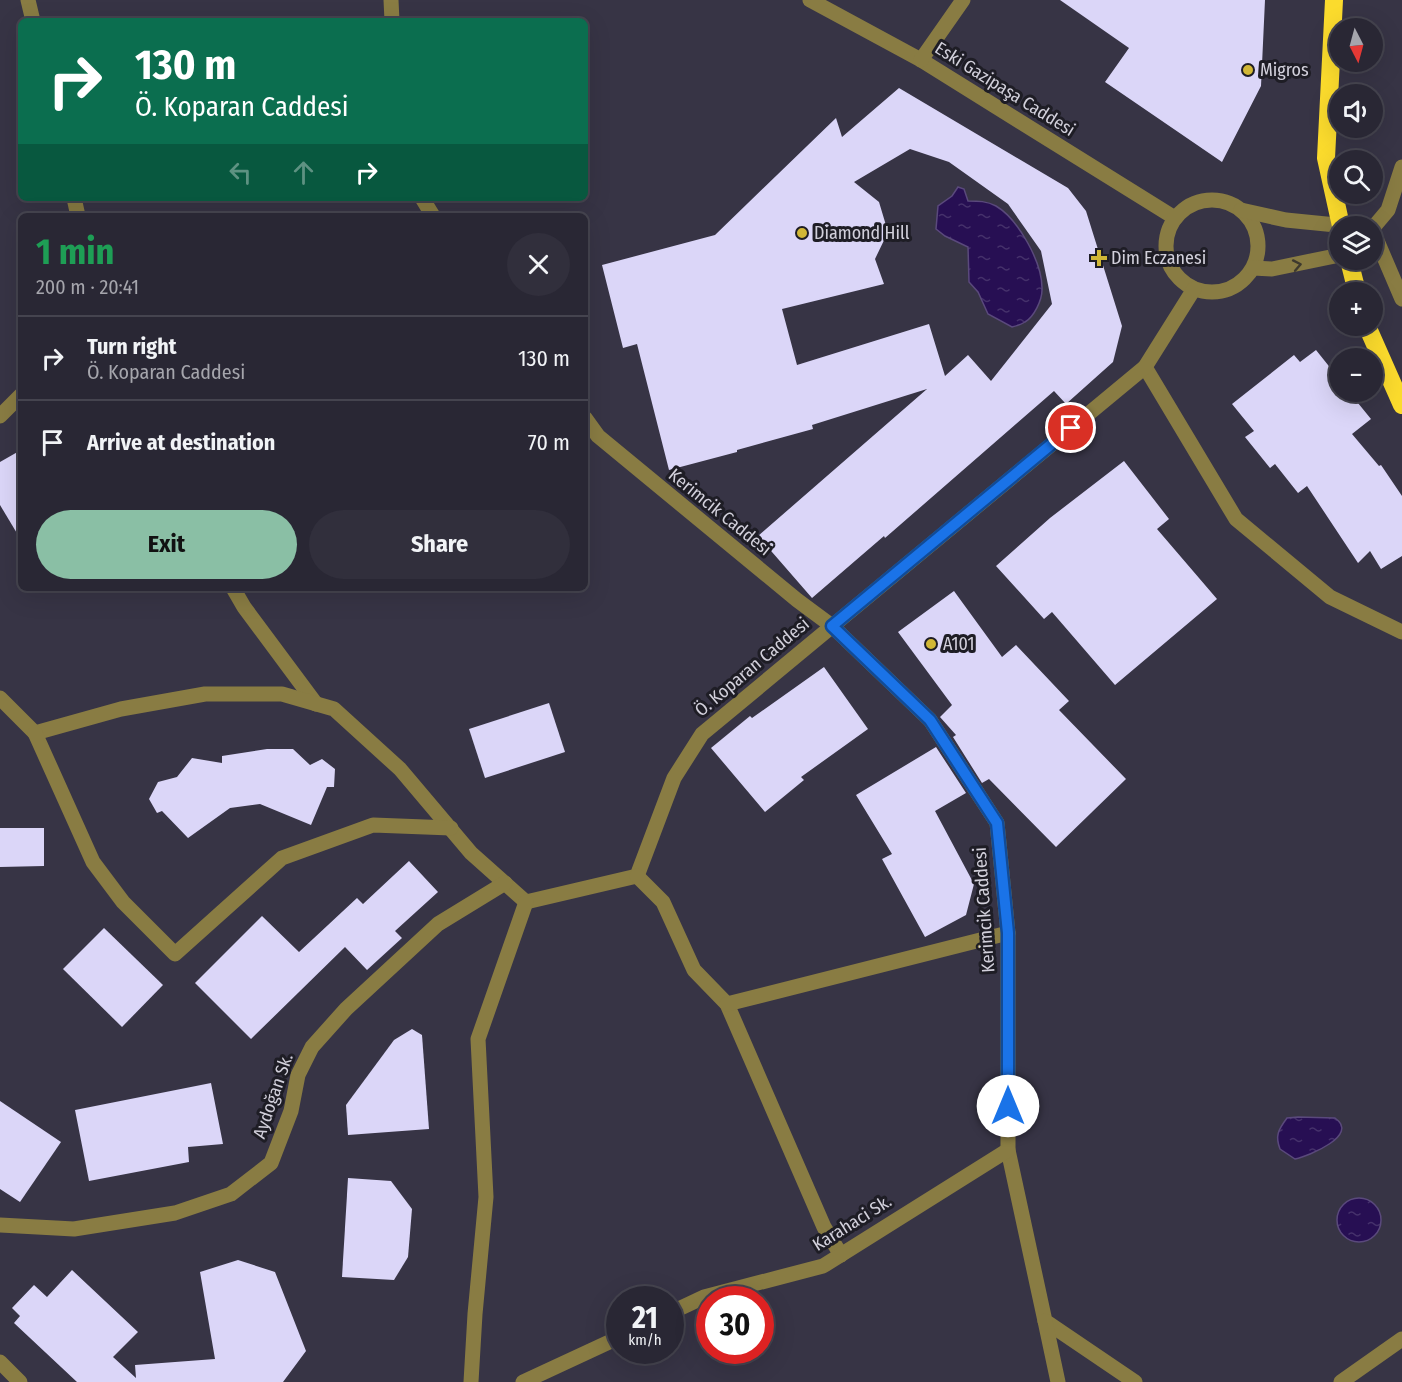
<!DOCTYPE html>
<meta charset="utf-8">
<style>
body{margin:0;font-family:"Fira Sans Condensed",sans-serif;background:#312f3c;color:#f1f3f6;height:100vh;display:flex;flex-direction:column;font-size:22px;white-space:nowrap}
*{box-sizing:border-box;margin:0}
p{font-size:20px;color:#a5a5ac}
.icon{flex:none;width:33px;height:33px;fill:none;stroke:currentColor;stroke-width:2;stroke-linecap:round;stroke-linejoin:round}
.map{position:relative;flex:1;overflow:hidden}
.drawer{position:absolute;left:18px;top:213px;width:570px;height:378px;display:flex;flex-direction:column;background:#292734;border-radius:9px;box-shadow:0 6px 24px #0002,0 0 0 2px #45444f}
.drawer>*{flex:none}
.guide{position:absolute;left:18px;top:18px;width:570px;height:183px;border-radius:9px;box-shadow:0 6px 24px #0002,0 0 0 2px #45444f;background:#0b6e4f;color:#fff;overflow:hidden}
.needle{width:39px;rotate:174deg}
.buttons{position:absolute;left:1329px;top:18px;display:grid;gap:12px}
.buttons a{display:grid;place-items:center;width:54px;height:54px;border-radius:50%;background:#292734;box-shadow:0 6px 24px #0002,0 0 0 2px #45444f;font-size:30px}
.speed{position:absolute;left:606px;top:1286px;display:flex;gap:12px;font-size:30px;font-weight:700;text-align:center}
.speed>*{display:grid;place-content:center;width:78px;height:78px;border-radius:50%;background:#292734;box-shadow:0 6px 24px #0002,0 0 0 2px #45444f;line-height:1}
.speed small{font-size:15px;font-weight:400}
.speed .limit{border:9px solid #d22;background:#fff;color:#111}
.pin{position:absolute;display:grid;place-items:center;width:51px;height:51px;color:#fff;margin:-26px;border:3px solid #fff;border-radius:50%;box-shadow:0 2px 6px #0007}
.me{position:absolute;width:66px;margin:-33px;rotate:0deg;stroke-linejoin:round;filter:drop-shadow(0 0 4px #0008)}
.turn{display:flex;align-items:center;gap:21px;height:126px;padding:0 18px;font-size:27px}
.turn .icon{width:78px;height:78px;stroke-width:2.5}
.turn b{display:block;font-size:42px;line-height:51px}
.lanes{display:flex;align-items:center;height:57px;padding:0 18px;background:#0003;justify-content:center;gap:30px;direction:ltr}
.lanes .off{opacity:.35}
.round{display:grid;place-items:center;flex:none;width:63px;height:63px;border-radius:32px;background:#312f3c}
.head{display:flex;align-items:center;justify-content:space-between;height:102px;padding:0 18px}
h1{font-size:36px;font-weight:700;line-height:45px;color:#1e9e55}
.action{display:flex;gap:12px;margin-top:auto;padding:12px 18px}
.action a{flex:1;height:69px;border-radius:36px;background:#8abfa5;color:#111;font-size:24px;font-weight:700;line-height:69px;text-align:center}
.action a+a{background:#312f3c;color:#f1f3f6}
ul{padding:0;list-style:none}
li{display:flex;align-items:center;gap:18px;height:84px;padding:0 18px;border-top:2px solid #45444f}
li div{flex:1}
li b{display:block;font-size:22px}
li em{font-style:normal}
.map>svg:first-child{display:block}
</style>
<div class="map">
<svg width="1402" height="1382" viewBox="0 0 1402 1382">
<defs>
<pattern id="water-ripples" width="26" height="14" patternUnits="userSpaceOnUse" patternTransform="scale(1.5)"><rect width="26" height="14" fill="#270f53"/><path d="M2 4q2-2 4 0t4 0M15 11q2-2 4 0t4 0" fill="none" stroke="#45316b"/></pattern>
</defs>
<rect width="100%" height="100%" fill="#373445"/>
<g fill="url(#water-ripples)" stroke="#5a497c" stroke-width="1.5">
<path d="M958 187 964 189 968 201C978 201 987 201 996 206 1018 219 1043 263 1042 290 1042 300 1034 317 1025 322 1022 324 1016 326 1012 327L988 314 978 292 969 282 968 247 945 236 936 229 938 206 952 196Z"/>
<path d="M1298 1117 1335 1118C1360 1135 1309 1156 1295 1159L1280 1149C1275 1136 1278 1130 1287 1118Z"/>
<circle cx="1359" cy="1220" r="22"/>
</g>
<g fill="#dbd6f8" fill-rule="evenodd">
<polygon points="1060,0 1265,0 1261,86 1222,162 1105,82 1129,48"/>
<path d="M899 88 1068 188 1086 211 1122 326 1113 362 1066 404 1054 391 885 538 884 536 812 598 758 536 927 389 812 425 813 429 737 450V452L669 470 637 344 623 348 602 265 715 235 836 118 842 137ZM910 149 949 162 1008 204 1041 251 1052 304 991 381 968 355 945 376 929 324 797 365 782 309 884 284 875 259 888 232 879 202 854 182Z"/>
<polygon points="1316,350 1340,380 1340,392 1349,392 1371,419 1352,434 1379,466 1381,465 1402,496 1402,556 1381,569 1370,551 1358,563 1307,486 1298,493 1275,464 1270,468 1245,437 1254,431 1232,404 1294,355 1300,362"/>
<polygon points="21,450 21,540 0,505 0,462"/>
<polygon points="1124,461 1169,519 1157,529 1217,599 1115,685 1052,612 1044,619 996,566 1050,518"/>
<polygon points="954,591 1002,657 1016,645 1069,701 1059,710 1126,779 1056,847 989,779 982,783 953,737 956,735 940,717 952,705 898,632"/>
<polygon points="824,667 868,729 801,777 804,780 765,812 711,748 750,716 752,718"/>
<polygon points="549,703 565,752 485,778 469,729"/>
<polygon points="936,747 966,793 935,811 974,884 966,915 925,937 882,859 892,854 856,795"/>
<polygon points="267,749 293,749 310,765 322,759 335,769 334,787 327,787 311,825 260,804 230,808 188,838 162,811 157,813 149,799 158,782 177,777 192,758 222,763 222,756"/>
<polygon points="0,828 44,828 44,866 0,867"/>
<polygon points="409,861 438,892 395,931 402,938 367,970 345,947 251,1039 195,983 262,916 299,952 357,898 363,904"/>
<polygon points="104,928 163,985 122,1027 63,969"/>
<polygon points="412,1029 422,1035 429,1129 348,1135 346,1105 394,1040"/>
<polygon points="211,1083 223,1144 188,1147 189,1162 89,1181 75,1110"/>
<polygon points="0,1101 61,1142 20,1202 0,1189"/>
<polygon points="348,1178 391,1181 412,1209 408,1257 394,1280 342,1277"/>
<polygon points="238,1260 275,1272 306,1351 283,1382 77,1382 14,1323 20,1316 12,1308 34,1285 47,1297 72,1270 138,1332 113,1357 136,1378 135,1365 215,1359 200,1272"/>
</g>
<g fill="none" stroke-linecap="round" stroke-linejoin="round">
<g stroke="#897c43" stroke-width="15">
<polyline points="28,0 33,21"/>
<polyline points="391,0 392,21"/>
<polyline points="810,0 921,60 1175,218"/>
<polyline points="921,60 963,0"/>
<polyline points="74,198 78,216"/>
<polyline points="422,198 433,216"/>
<circle cx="1212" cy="246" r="46"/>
<polyline points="1241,210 1286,220 1346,226"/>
<polyline points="1372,229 1402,299"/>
<polyline points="1372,229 1388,210 1402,167"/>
<polyline points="1253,268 1272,269 1340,255"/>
<polyline points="1145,367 1236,519 1330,597 1402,632"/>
<polyline points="0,416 21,395"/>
<polyline points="585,418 598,436 797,600 832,626 930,720 997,823 1008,933 1008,1150 1045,1321 1135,1382"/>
<polyline points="233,588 244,607 316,704"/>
<polyline points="0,698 35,733 121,709 205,694 282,694 334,709 400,769 471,853 526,902 637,876 674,778 702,734 1145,367 1194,289"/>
<polyline points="35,733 93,862 123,902 175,954 282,858 373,825 451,828"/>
<polyline points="637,876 663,902 694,970 727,1004 824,1227 841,1255"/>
<polyline points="727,1004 1008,933"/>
<polyline points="0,1225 74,1229 175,1213 231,1194 271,1163 291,1111 298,1075 312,1047 346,1009 438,924 505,883"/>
<polyline points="670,1313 704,1297 823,1266 1008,1150"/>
<polyline points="1045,1321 1058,1382"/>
<polyline points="0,1362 20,1382"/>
<polyline points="471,1382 475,1314 486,1197 478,1039 526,902"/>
<polyline points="523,1382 620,1337"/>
<polyline points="1341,1382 1402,1339"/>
</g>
<g stroke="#fbdb2d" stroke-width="18">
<polyline points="1334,0 1326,158 1341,226"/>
<polyline points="1349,260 1357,292"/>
<polyline points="1367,326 1402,405"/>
</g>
</g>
<defs><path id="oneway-chevron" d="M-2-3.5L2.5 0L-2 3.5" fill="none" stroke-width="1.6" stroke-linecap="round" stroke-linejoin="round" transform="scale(1.5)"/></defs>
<use stroke="#3e3a2e" href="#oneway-chevron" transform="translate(1297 265) rotate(-11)"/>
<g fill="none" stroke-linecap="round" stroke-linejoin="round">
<g stroke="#114b97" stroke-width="15">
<polyline id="route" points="1008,1106 1008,933 997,823 930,720 832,626 1071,428"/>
</g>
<use href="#route" stroke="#1a73e8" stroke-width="10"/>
</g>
<g fill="#d1b736" stroke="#1e1d25" stroke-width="2">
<circle cx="1248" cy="70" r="6"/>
<circle cx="802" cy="233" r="6"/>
<path d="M1096 249h6v6h6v6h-6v6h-6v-6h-6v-6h6z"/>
<circle cx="931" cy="644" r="6"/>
</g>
<g text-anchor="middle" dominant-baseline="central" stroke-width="6" stroke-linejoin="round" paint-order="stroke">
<g font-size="18" fill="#d2d0db" stroke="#1e1d25" text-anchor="start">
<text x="1260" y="70">Migros</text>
<text x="814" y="233">Diamond Hill</text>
<text x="1111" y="258">Dim Eczanesi</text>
<text x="943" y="644">A101</text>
</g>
<g font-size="18" fill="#d2d0db" stroke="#1e1d25">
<text transform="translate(1005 89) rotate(32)">Eski Gazipaşa Caddesi</text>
<text transform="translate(720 512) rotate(39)">Kerimcik Caddesi</text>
<text transform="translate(752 667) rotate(-40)">Ö. Koparan Caddesi</text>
<text transform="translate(984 910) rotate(-94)">Kerimcik Caddesi</text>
<text transform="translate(273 1096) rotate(-71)">Aydoğan Sk.</text>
<text transform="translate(852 1223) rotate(-32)">Karahaci Sk.</text>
</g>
</g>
</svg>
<div class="buttons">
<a><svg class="needle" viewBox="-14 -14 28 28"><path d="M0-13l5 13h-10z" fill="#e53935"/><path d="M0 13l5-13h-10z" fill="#a5a5ac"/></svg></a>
<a><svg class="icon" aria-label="sound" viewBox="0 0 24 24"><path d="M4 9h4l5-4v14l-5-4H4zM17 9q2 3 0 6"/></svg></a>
<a><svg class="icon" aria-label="search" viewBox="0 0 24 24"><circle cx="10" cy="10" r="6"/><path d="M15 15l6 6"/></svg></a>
<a><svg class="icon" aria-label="layers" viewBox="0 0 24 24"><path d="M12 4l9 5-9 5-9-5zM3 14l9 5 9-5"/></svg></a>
<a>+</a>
<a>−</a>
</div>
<div class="speed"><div>21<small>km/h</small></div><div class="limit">30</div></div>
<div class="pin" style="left:1071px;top:428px;background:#d93025"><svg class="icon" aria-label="arrive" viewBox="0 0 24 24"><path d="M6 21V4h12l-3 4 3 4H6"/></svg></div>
<svg class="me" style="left:1008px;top:1106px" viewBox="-20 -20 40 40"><circle r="19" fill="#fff"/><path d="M0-13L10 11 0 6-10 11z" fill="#1a73e8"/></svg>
<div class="guide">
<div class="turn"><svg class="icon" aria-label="right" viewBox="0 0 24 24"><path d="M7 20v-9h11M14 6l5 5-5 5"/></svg><div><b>130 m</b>Ö. Koparan Caddesi</div></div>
<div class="lanes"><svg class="icon off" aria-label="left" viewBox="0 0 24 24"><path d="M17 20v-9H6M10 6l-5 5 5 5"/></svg><svg class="icon off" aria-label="ahead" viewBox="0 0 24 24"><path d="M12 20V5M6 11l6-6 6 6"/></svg><svg class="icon" aria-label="right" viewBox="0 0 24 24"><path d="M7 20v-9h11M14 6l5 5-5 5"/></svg></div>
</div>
<section class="drawer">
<div class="head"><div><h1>1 min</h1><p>200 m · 20:41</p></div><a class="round"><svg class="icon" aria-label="close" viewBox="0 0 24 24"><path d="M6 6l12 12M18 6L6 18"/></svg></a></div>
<ul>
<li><svg class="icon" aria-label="right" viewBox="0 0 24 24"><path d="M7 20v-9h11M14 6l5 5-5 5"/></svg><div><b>Turn right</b><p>Ö. Koparan Caddesi</p></div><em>130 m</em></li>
<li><svg class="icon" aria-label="arrive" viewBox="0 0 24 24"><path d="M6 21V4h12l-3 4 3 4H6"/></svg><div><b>Arrive at destination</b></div><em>70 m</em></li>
</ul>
<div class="action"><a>Exit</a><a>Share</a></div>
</section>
</div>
